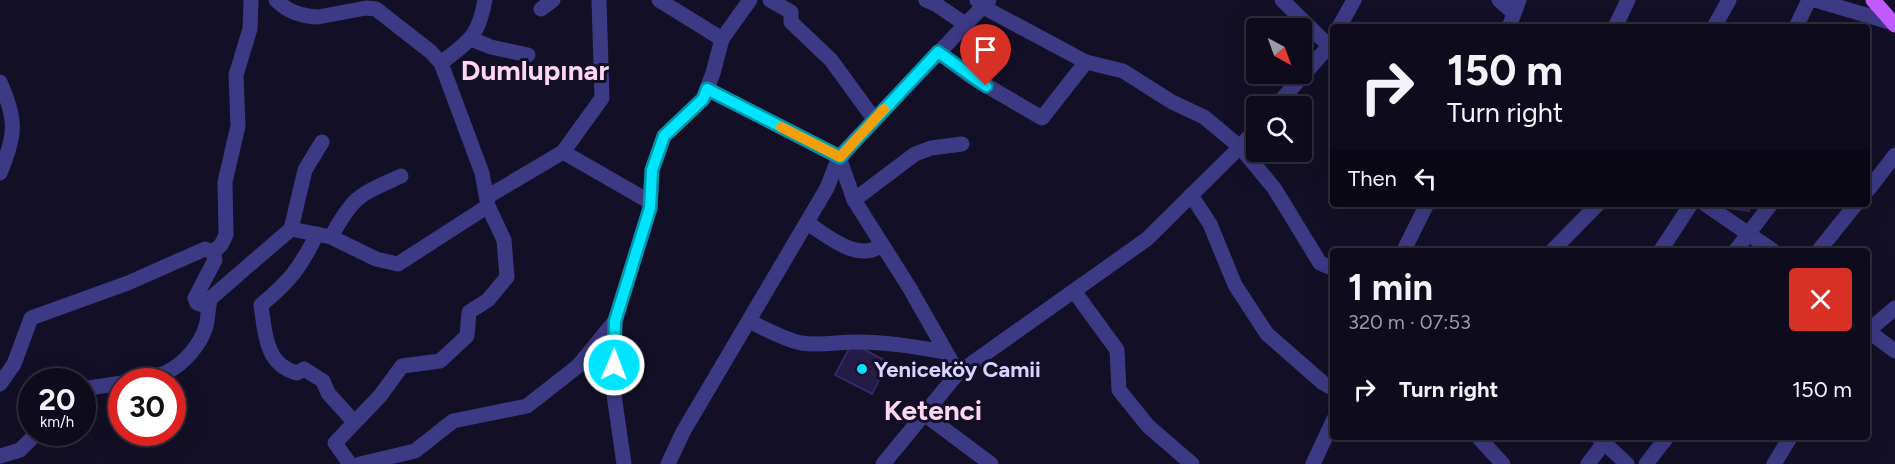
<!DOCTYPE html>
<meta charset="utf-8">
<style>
body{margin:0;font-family:Figtree,sans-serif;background:#171425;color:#f1f3f6;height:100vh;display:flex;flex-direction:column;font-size:22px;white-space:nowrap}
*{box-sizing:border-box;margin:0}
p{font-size:20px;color:#9b9ba3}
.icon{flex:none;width:33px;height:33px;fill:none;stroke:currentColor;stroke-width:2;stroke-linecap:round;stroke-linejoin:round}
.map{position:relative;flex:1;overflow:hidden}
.side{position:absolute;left:1330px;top:248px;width:540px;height:192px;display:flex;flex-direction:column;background:#0e0b1c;border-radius:6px;box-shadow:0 6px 24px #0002,0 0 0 2px #2e2b3b}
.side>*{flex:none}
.banner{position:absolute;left:1330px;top:24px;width:540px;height:183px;border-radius:6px;box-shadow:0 6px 24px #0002,0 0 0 2px #2e2b3b;background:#0e0b1c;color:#f1f3f6;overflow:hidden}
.needle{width:39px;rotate:139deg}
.fabs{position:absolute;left:1246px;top:18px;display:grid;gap:12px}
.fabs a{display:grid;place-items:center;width:66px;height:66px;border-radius:6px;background:#0e0b1c;box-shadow:0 6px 24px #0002,0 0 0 2px #2e2b3b;font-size:30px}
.speed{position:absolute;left:18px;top:368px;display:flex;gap:12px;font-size:30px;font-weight:700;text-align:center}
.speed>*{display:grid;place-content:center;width:78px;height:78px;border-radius:50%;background:#0e0b1c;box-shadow:0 6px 24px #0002,0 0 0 2px #2e2b3b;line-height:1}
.speed small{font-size:15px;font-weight:400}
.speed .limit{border:9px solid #d22;background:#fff;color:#111}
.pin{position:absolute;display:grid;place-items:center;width:51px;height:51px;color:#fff;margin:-62px -26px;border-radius:50% 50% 50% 0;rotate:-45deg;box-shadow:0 0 6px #0007}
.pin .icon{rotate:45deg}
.me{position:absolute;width:66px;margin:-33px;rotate:1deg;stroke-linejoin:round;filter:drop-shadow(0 0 4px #0008)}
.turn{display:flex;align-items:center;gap:21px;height:126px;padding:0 18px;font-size:27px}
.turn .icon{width:78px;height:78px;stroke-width:2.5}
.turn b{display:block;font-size:42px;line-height:51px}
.then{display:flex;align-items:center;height:57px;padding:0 18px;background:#0003;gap:12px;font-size:22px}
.round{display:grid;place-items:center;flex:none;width:63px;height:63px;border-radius:6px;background:#171425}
.head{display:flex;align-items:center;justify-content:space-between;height:102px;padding:0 18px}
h1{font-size:36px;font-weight:700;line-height:45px}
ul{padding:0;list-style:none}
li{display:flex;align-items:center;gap:18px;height:78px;padding:0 18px}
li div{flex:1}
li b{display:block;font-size:22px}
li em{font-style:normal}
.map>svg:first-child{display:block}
</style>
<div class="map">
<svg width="1895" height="464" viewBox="0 0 1895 464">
<rect width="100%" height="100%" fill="#130f26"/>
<g fill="#241b47" stroke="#3b2d73" stroke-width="1.5">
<polygon points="1720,204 1750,204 1749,211 1719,207"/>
<polygon points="852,343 888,362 872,394 835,375"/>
</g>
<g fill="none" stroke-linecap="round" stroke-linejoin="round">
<g stroke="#3d3a85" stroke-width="15">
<path d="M276 0C288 12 301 16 318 17L366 8 376 9 431 52 441 63"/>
<polyline points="599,0 602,98 563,152 650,202"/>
<polyline points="659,0 722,39"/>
<polyline points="770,0 791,12 791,22 831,60 874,119"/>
<polyline points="926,0 937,5 965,24"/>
<polyline points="977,0 983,7 1086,62 1123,71 1172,102 1204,117 1240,147 1274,188 1320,263 1334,269"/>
<polyline points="1282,0 1329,46"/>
<polyline points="1499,0 1514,13"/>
<polyline points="1815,0 1893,23"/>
<polyline points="541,9 553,0"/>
<polyline points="1339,27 1354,0"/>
<polyline points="1509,27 1519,0"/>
<polyline points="1615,27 1628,0"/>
<polyline points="1714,27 1729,0"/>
<polyline points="1796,27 1809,0"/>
<polyline points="471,39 491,47 528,55"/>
<polyline points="938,52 970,76 1042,118 1086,62"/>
<path d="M0 82C17 120 16 135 0 173"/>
<polyline points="707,89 839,157 854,200 909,287 958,373"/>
<polyline points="1276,106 1329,46 1334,38"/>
<polyline points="1868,190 1895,155"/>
<polyline points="1191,195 1210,224 1235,285 1267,334 1323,383 1334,389"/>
<polyline points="487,197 563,152"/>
<polyline points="854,200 915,154 931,148 962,144"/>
<polyline points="1705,204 1772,250"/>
<path d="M807 223C828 236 857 263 882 245"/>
<polyline points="291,229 331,237 376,259 398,264 488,206"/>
<path d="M317 234C300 268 290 281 261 305 265 332 265 365 297 373L304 369 323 381 328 393 354 422"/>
<path d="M331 237C354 195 359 195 401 176"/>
<polyline points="1404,250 1427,204"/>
<polyline points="1553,250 1598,204"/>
<polyline points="1661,250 1691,204"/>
<polyline points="1736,250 1771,204"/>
<polyline points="1819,250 1856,204"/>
<polyline points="213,252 221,245 226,235 225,182 238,126 236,75 250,29 251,0"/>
<polyline points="1074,291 1117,350 1119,390 1148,426 1192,464"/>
<polyline points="1895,308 1868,331 1895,351"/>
<path d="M749 321C766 329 782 339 801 343 820 346 838 342 857 342 887 342 916 347 945 352"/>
<path d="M130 381C142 378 156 377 167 372 184 364 201 344 206 326 209 316 207 307 211 298L291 229 305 170 322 142"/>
<polyline points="0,384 14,364 31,318 128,283 205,249 213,252 215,260 195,298 197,303 208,307"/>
<polyline points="82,389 122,383"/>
<polyline points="924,414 991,464"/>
<polyline points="1477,436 1503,464"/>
<polyline points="1597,436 1627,464"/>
<polyline points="0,456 20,450 38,432"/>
<path d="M350 464 335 443 380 396 402 366 440 361 467 336 469 312 488 300 507 277 504 240 488 206 482 173 441 63C469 41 478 38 485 0"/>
<polyline points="360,464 415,451 453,421 527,406 578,366 615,321"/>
<polyline points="624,464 613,388 615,321 650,208 652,170 664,136 703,99 713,73 722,39 750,0"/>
<polyline points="668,464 683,432 827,188 839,157 989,0"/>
<polyline points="883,464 958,373 1147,239 1240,147 1257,128"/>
<polyline points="1313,464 1334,419"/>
<polyline points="1588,464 1609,436"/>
<polyline points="1646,464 1668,436"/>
<polyline points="1774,464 1791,436"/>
</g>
<polyline stroke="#c25bff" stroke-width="15" points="1873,0 1895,25"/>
</g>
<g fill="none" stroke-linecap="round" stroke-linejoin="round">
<g stroke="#0095a6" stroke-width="15">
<polyline id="route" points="614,365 615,321 650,208 652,170 664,136 703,99 707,89 840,157 938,52 986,86"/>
</g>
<use href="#route" stroke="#00e5ff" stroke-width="10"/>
<polyline stroke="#f59e0b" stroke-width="10" points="781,127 840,157 884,109"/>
</g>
<circle fill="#00e5ff" stroke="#130f26" stroke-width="2" cx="862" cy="369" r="6"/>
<g text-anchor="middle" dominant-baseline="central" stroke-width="6" stroke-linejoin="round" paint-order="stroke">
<g font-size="22" font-weight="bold" fill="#d9d4ff" stroke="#130f26" text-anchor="start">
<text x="874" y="369">Yeniceköy Camii</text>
</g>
<g font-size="28" font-weight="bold" fill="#ffd6f0" stroke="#130f26">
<text x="535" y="70">Dumlupınar</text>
<text x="933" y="410">Ketenci</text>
</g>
</g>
</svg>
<div class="fabs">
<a><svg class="needle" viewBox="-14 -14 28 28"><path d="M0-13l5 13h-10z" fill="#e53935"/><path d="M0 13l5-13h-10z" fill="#9b9ba3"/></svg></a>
<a><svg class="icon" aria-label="search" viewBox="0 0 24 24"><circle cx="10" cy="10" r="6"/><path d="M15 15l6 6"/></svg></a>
</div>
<div class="speed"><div>20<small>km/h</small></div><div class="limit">30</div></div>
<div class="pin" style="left:986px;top:86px;background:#d93025"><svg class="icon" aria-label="arrive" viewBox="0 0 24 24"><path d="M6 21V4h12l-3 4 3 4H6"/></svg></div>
<svg class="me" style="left:614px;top:365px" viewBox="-20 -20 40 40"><circle r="17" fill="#00e5ff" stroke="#fff" stroke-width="3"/><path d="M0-11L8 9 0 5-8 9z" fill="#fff"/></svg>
<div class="banner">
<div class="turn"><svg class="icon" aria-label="right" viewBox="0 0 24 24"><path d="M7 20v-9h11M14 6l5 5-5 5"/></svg><div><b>150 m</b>Turn right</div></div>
<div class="then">Then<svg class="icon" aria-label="left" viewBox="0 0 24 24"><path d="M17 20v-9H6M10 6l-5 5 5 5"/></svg></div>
</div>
<section class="side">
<div class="head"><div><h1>1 min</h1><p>320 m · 07:53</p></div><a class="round" style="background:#d93025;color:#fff"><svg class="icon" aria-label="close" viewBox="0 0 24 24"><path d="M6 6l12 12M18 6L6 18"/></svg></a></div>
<ul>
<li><svg class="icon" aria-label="right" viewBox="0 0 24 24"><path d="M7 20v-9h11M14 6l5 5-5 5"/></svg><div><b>Turn right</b></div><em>150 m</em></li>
</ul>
</section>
</div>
